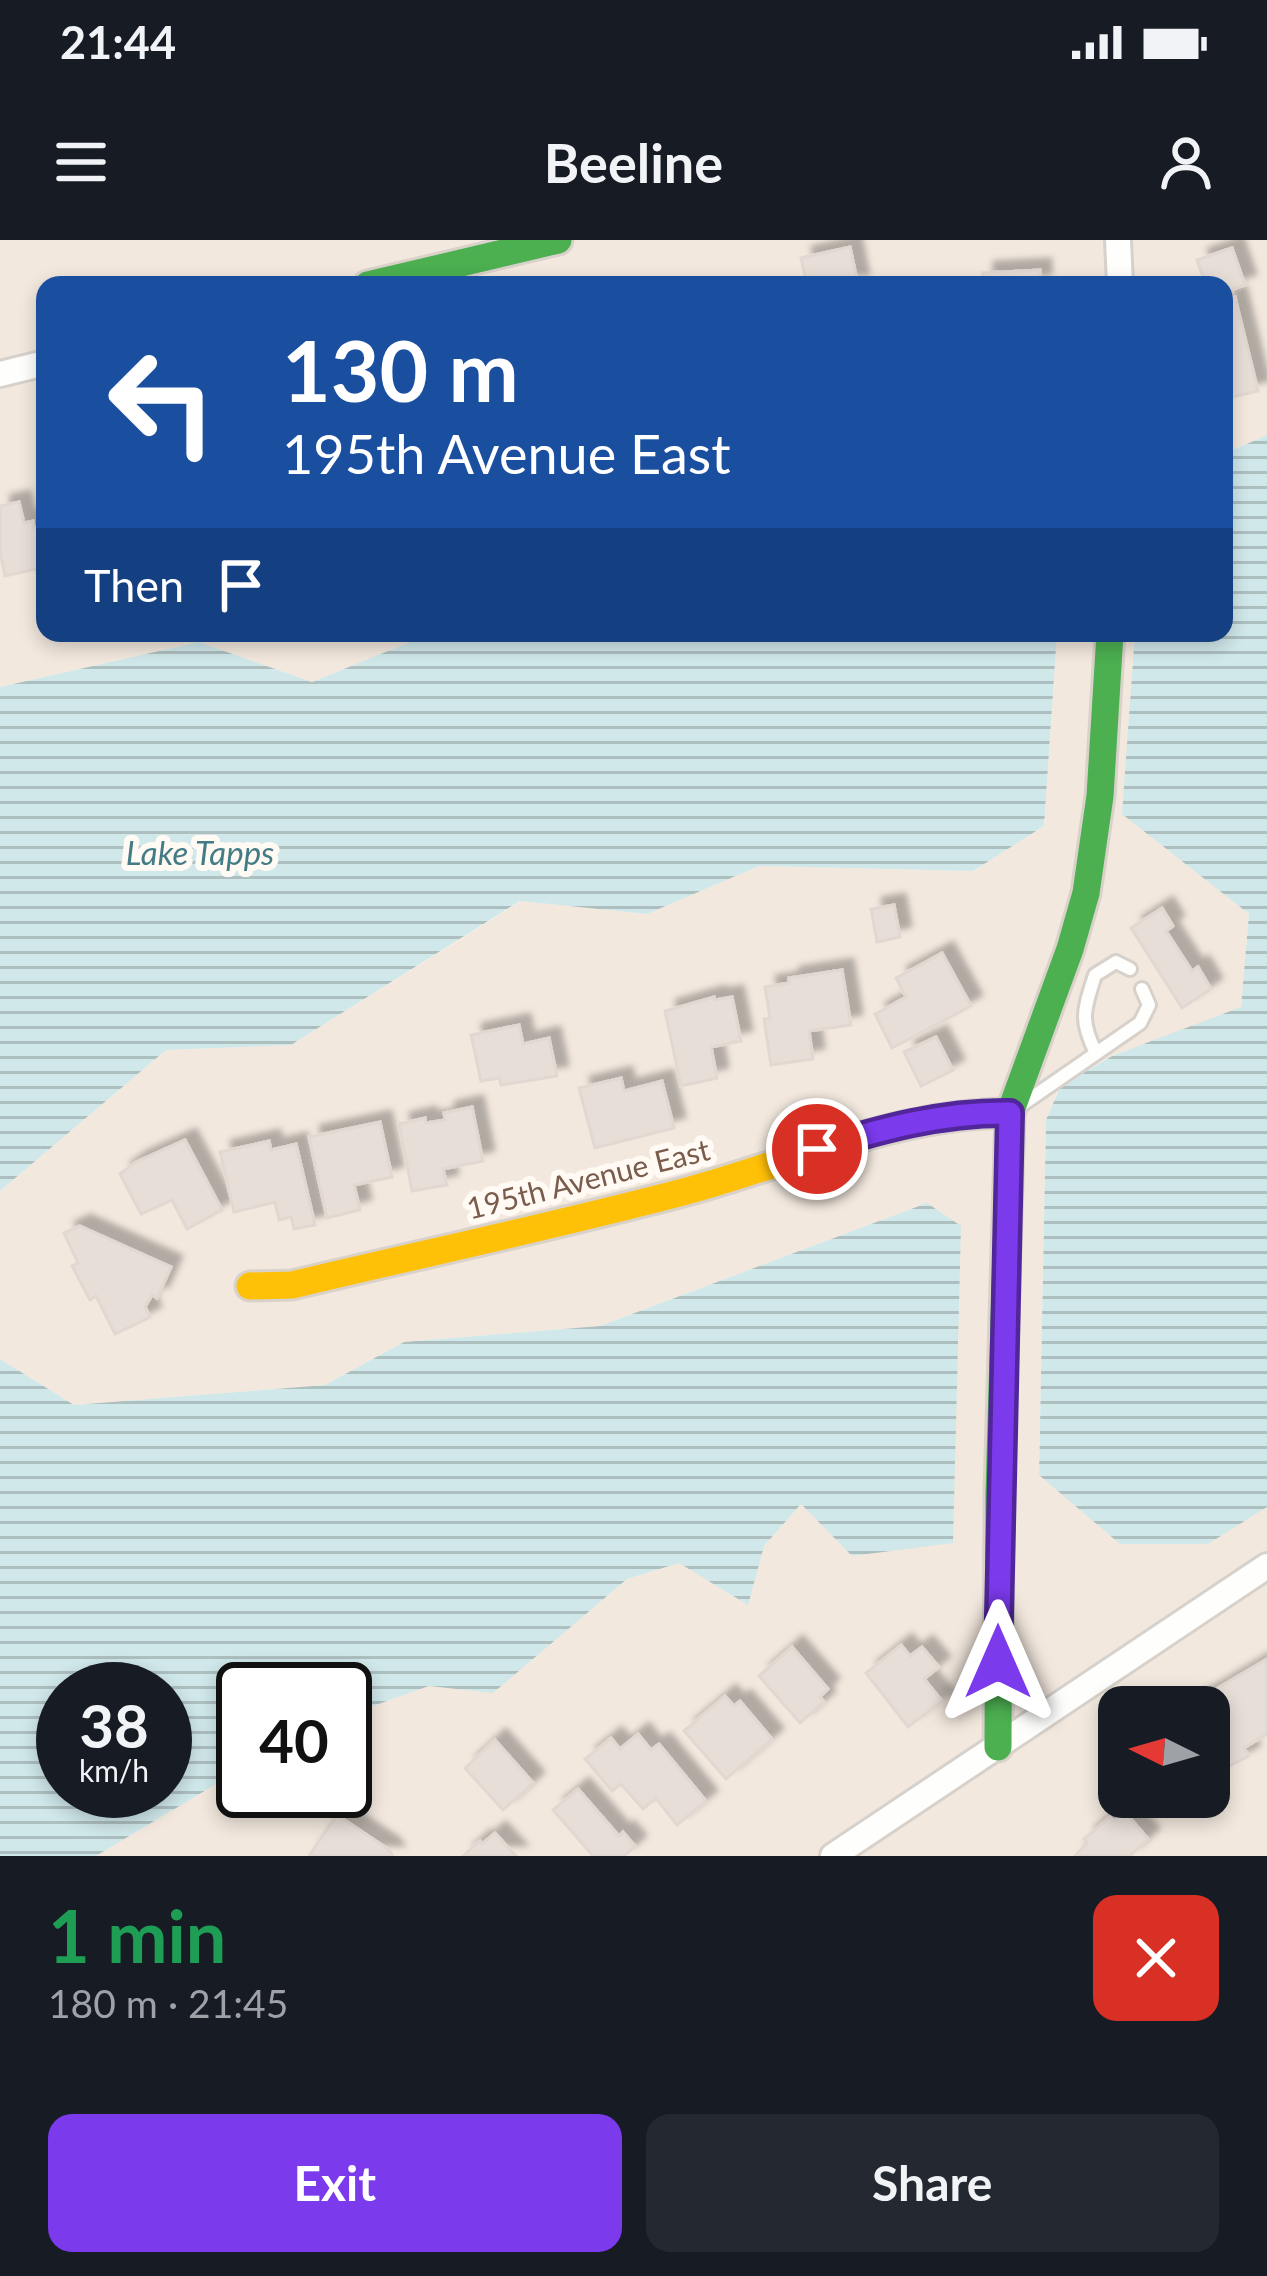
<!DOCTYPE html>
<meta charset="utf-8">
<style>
body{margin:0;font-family:Lato,sans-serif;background:#242831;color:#f1f3f6;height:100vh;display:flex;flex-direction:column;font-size:45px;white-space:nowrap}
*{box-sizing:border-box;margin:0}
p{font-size:39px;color:#9ea1a6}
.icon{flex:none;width:66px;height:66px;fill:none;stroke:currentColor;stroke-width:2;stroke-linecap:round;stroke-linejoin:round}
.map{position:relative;height:1616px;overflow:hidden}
.panel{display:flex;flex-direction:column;background:#171b24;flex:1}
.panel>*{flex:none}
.hud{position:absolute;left:36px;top:36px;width:1197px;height:366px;border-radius:24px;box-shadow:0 6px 18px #0003;background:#1a4fa0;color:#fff;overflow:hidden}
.needle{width:78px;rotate:275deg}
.controls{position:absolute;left:1098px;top:1446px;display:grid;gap:24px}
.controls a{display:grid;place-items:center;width:132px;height:132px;border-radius:24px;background:#171b24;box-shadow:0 6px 18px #0003;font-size:60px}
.speed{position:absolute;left:36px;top:1422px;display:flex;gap:24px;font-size:60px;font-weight:700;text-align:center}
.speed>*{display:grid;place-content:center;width:156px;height:156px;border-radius:50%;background:#171b24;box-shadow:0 6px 18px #0003;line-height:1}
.speed small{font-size:30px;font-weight:400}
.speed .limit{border:6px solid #111;border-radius:18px;background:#fff;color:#111}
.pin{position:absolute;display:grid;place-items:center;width:102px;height:102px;color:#fff;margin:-51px;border:6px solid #fff;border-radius:50%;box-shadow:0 3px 12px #0007}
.me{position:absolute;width:132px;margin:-66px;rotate:0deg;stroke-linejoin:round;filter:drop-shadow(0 0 9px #0008)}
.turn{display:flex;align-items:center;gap:42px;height:252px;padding:0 48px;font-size:54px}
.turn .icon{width:156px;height:156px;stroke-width:2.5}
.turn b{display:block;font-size:84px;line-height:102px}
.then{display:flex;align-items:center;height:114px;padding:0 48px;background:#0003;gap:24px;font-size:45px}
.round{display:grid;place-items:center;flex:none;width:126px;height:126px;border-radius:24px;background:#242831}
.headline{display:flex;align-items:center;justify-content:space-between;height:204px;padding:0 48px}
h1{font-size:72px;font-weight:700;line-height:90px;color:#1e9e55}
.button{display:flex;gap:24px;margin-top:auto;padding:24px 48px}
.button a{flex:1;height:138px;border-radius:24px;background:#7c3aed;color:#fff;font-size:48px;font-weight:700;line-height:138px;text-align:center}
.button a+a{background:#242831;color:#f1f3f6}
.status{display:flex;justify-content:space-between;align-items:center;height:84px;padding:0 60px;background:#171b24;direction:ltr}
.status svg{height:33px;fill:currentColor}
header{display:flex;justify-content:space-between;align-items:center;height:156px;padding:0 48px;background:#171b24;font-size:54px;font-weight:700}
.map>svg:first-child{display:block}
</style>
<div class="status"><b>21:44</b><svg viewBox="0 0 49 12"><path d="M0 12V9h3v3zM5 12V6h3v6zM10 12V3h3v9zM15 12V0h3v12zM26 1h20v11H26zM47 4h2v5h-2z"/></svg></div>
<header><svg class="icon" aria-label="menu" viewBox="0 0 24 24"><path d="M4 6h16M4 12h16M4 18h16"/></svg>Beeline<svg class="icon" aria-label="person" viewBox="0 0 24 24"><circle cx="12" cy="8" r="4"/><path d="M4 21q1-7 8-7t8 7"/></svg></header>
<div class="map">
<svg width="1267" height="1616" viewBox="0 0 1267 1616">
<defs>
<pattern id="water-rules" width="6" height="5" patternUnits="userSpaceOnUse" patternTransform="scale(3)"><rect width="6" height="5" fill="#d0e8ea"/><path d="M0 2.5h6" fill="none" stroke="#aebfc0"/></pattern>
<filter id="shadow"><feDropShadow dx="11" dy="-11" stdDeviation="3" flood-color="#0004"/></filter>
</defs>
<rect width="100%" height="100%" fill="#f9f5f0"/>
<g fill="#f2e8de" fill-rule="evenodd">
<polygon points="0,0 1267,0 1267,195 1224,214 1224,45 45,45 45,393 432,393 312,442 199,402 0,447"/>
<path d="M1057 393H1135L1123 574 1249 674 1241 768 1112 816 1059 847 1046 880 1039 1235 1208 1303 1267 1267V1616H96L243 1528V1551H345V1476L429 1446 493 1452 627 1339 679 1323 764 1306 801 1264 927 963 600 1086 404 1102 325 1145 74 1165 0 1119V951L166 810 291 805 521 661 647 674 759 626 973 631 1044 586ZM1119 1467H1209V1557H1119Z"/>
</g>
<g fill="url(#water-rules)" fill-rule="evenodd">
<polygon points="1267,195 1267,1267 1208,1304 1120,1304 1039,1235 1046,880 1060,847 1112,816 1241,767 1249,674 1122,574 1135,393 1224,393 1224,214"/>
<polygon points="432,393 1057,393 1044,586 973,631 759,626 647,674 520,661 291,805 166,810 0,951 0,447 199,402 312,442"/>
<path d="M927 963 961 986 953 1303 852 1316 801 1264 764 1306 748 1365 679 1323 627 1339 493 1453 429 1446 345 1476V1449H243V1528L96 1616H0V1119L74 1165 325 1145 404 1102 600 1086ZM165 1449V1551H63V1449Z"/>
</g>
<g fill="#e6ded7" stroke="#e2d8d2" stroke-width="3" filter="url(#shadow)">
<polygon points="850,7 858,45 807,45 801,18"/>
<polygon points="1232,8 1245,45 1224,52 1224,45 1206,45 1197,20"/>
<polygon points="1040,30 1040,45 983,45 983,33"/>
<polygon points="1235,57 1258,151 1224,159 1224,60"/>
<polygon points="19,262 24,283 33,281 34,288 45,286 45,347 40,348 36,329 5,336 0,312 0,266"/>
<polygon points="894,665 900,697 877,702 871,669"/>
<polygon points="1162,668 1173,686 1166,691 1192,731 1198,727 1211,749 1182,768 1131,688"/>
<polygon points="942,713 971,766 892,808 875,774 906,757 896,738"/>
<polygon points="842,730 851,785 809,791 813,819 771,825 764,779 770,778 765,747 789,743 789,738"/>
<polygon points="714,757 715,760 732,757 741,801 711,807 717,838 681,846 665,771"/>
<polygon points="519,785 523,804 549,798 557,836 501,845 499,838 481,841 471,795"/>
<polygon points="936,797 953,830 921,846 904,812"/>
<polygon points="621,838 624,851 662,841 674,888 595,908 579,848"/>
<polygon points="472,867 483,921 443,929 447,945 412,951 399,884 425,878 426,883 445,880 444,873"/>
<polygon points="380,882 392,937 354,945 360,970 327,978 309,897"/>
<polygon points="185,900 222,970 187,989 172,960 141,974 120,934 136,922"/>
<polygon points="269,901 271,910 296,904 315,985 294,989 291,977 279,980 275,962 234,972 220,912"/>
<polygon points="80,986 171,1027 157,1058 152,1055 145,1067 150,1077 115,1094 96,1056 90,1060 72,1026 78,1023 64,993"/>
<polygon points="901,1405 910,1416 922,1407 939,1427 924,1439 942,1461 908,1487 866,1433"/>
<polygon points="792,1407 828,1449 820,1457 824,1462 800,1483 759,1436"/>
<polygon points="1267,1419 1267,1494 1244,1508 1249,1516 1209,1536 1209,1467 1186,1467"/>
<polygon points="725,1456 734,1466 740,1461 772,1499 726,1539 684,1491"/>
<polygon points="638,1494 651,1510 659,1504 706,1561 677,1585 656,1558 643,1569 621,1544 612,1551 585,1519 611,1498 620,1509"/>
<polygon points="495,1500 533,1543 503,1570 465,1528"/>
<polygon points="578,1549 619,1596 623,1592 635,1606 624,1616 593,1616 553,1570"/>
<polygon points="1125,1572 1148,1599 1130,1616 1075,1616 1087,1603 1084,1599 1110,1577 1114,1581"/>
<polygon points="337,1575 388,1609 393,1616 309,1616"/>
<polygon points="495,1593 516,1616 463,1616 480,1601 482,1604"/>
</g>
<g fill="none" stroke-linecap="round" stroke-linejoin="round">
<g stroke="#d7d1cb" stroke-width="18">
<g id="lane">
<path d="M1096 813C1079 779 1084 770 1095 735L1116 722 1130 729"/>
<polyline points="1020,866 1140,783 1149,765 1142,749"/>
</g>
</g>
<g stroke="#d7d1cb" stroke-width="30">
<g id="street">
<polyline points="1118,0 1120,45"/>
<polyline points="0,134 45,123"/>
<polyline points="833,1616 1267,1326"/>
</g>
</g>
<g stroke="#d9d2cb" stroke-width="33">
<g id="fast">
<polyline points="368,45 558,0"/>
<polyline points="998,1507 999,1252 1010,873 1070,709 1086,653 1100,556 1110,393"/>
</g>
</g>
<g stroke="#d9d2cb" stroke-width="33">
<path id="slow" d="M250 1046 292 1045C422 1014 554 986 683 952 792 923 896 873 1010 873"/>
</g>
<use href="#lane" stroke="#fefefd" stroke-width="12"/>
<use href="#street" stroke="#fefefd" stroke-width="24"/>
<use href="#fast" stroke="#4caf50" stroke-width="27"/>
<use href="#slow" stroke="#ffc107" stroke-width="27"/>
</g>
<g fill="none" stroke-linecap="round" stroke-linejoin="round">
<g stroke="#51269a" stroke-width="30">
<path id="route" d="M817 909C881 889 942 872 1010 873L998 1422"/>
</g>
<use href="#route" stroke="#7c3aed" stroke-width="21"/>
</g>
<g text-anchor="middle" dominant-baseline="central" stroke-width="12" stroke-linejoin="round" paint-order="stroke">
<g font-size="30" fill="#7a5c4d" stroke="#fffaf3">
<text transform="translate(588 938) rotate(-14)">195th Avenue East</text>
</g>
<g font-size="33" font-style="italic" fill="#437c86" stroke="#fffaf3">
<text x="200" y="612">Lake Tapps</text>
</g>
</g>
</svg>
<div class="controls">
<a><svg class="needle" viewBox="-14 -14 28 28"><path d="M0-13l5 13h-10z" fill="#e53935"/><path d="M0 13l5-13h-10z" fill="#9ea1a6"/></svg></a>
</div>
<div class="speed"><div>38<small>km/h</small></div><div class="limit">40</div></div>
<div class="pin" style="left:817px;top:909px;background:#d93025"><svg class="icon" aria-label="arrive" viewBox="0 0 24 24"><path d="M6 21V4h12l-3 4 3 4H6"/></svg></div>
<svg class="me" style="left:998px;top:1422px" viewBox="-20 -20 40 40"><path d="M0-17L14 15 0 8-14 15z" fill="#7c3aed" stroke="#fff" stroke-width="4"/></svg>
<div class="hud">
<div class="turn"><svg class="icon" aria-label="left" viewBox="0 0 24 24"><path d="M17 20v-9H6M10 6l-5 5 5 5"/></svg><div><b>130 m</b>195th Avenue East</div></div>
<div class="then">Then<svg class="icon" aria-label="arrive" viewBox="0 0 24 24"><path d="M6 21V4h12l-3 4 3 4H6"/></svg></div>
</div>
</div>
<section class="panel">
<div class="headline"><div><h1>1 min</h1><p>180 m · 21:45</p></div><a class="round" style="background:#d93025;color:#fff"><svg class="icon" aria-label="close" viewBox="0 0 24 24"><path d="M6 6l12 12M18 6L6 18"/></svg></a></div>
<div class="button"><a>Exit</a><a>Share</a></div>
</section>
